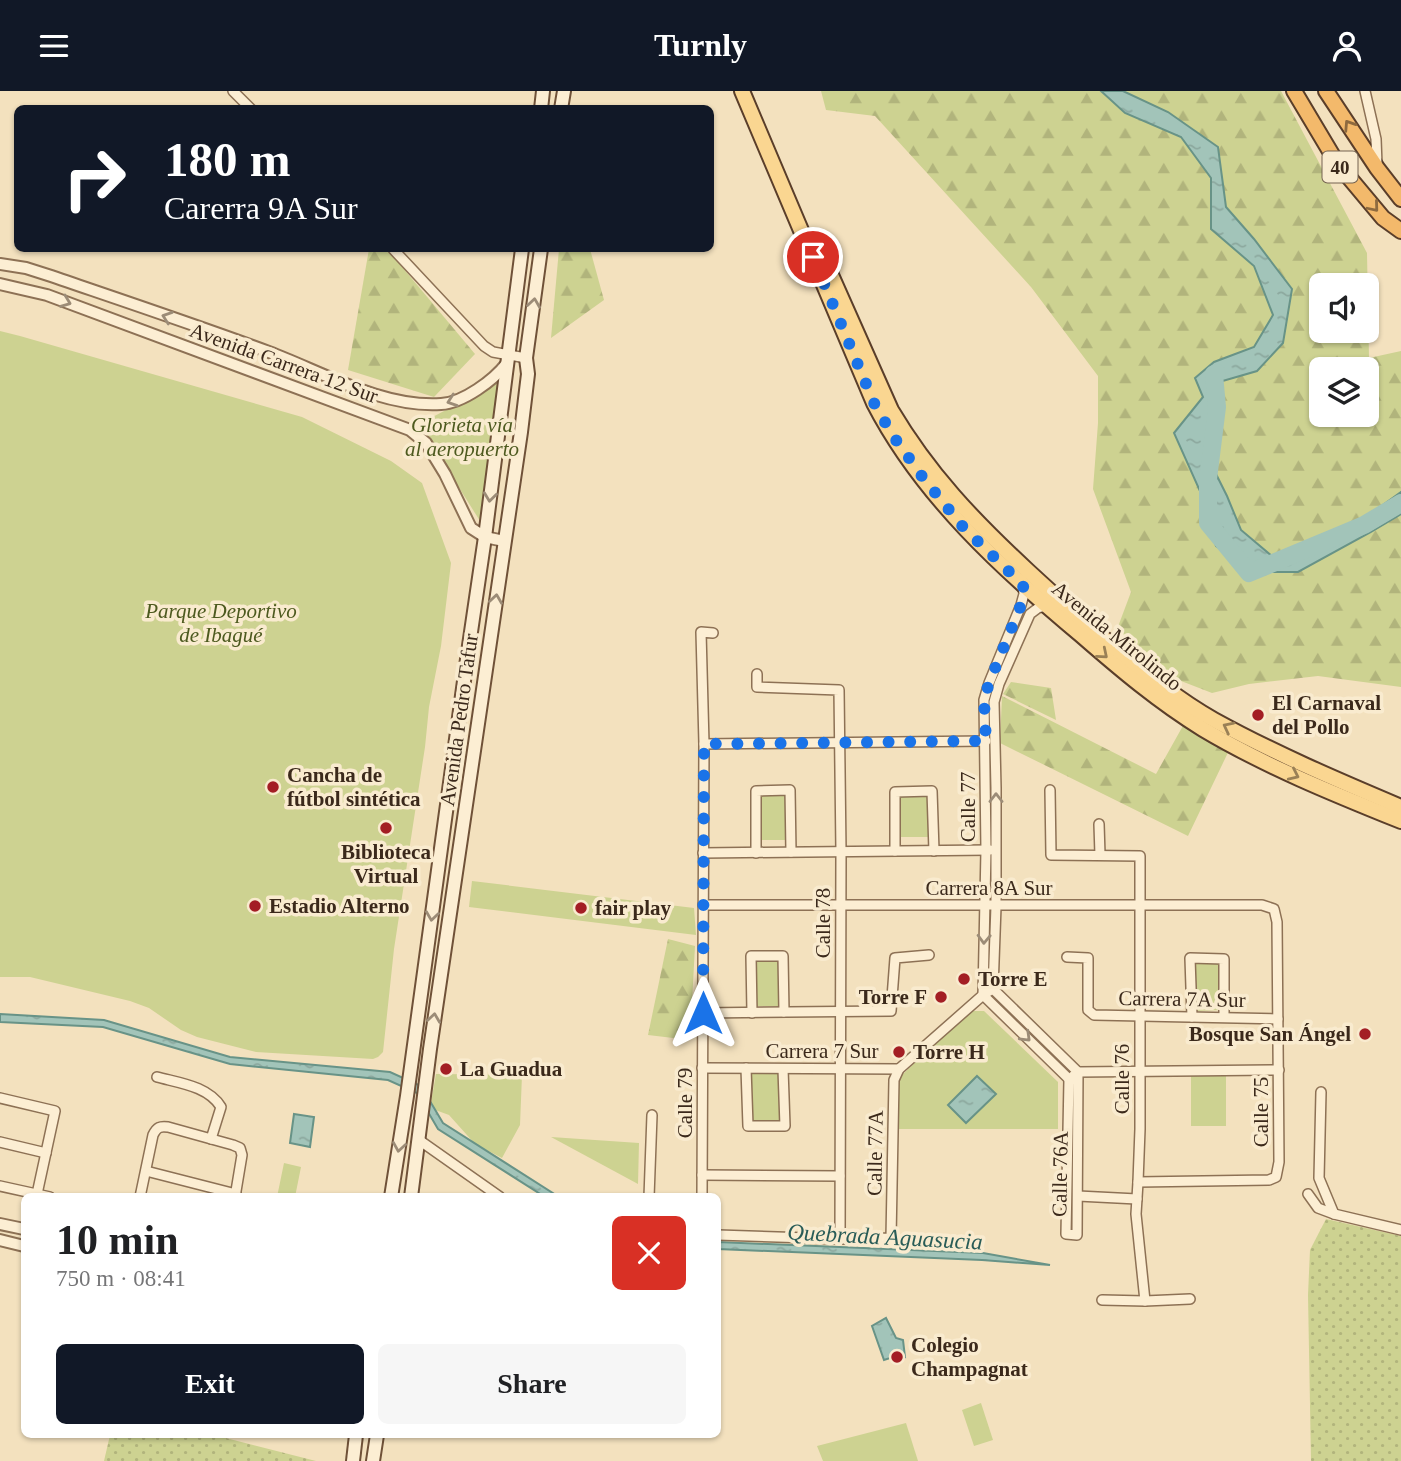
<!DOCTYPE html>
<meta charset="utf-8">
<style>
body{margin:0;font-family:"Times New Roman",serif;background:#f6f6f6;color:#202124;height:100vh;display:flex;flex-direction:column;font-size:26px;white-space:nowrap}
*{box-sizing:border-box;margin:0}
p{font-size:23px;color:#757577}
.icon{flex:none;width:38px;height:38px;fill:none;stroke:currentColor;stroke-width:2;stroke-linecap:round;stroke-linejoin:round}
.map{position:relative;flex:1;overflow:hidden}
.drawer{position:absolute;left:21px;top:1102px;width:700px;height:245px;display:flex;flex-direction:column;background:#fff;border-radius:10px;box-shadow:0 2px 5px #0004}
.drawer>*{flex:none}
.banner{position:absolute;left:14px;top:14px;width:700px;height:147px;border-radius:10px;box-shadow:0 2px 5px #0004;background:#111827;color:#fff;overflow:hidden}
.fabs{position:absolute;left:1309px;top:182px;display:grid;gap:14px}
.fabs a{display:grid;place-items:center;width:70px;height:70px;border-radius:10px;background:#fff;box-shadow:0 2px 5px #0004;font-size:35px}
.pin{position:absolute;display:grid;place-items:center;width:60px;height:60px;color:#fff;margin:-30px;border:4px solid #fff;border-radius:50%;box-shadow:0 2px 7px #0007}
.me{position:absolute;width:77px;margin:-38px;rotate:0deg;stroke-linejoin:round;filter:drop-shadow(0 0 5px #0008)}
.turn{display:flex;align-items:center;gap:24px;height:147px;padding:0 35px;font-size:32px}
.turn .icon{width:91px;height:91px;stroke-width:2.5}
.turn b{display:block;font-size:49px;line-height:60px}
.round{display:grid;place-items:center;flex:none;width:74px;height:74px;border-radius:10px;background:#f6f6f6}
.overview{display:flex;align-items:center;justify-content:space-between;height:119px;padding:0 35px}
h1{font-size:42px;font-weight:800;line-height:52px}
.action{display:flex;gap:14px;margin-top:auto;padding:14px 35px}
.action a{flex:1;height:80px;border-radius:10px;background:#111827;color:#fff;font-size:28px;font-weight:800;line-height:80px;text-align:center}
.action a+a{background:#f6f6f6;color:#202124}
header{display:flex;justify-content:space-between;align-items:center;height:91px;padding:0 35px;background:#111827;color:#fff;font-size:32px;font-weight:800}
.map>svg:first-child{display:block}
</style>
<header><svg class="icon" aria-label="menu" viewBox="0 0 24 24"><path d="M4 6h16M4 12h16M4 18h16"/></svg>Turnly<svg class="icon" aria-label="person" viewBox="0 0 24 24"><circle cx="12" cy="8" r="4"/><path d="M4 21q1-7 8-7t8 7"/></svg></header>
<div class="map">
<svg width="1401" height="1370" viewBox="0 0 1401 1370">
<defs>
<pattern id="grass-dots" width="8" height="8" patternUnits="userSpaceOnUse" patternTransform="scale(1.75)"><rect width="8" height="8" fill="#cdd291"/><path d="M2 2h.1M6 6h.1" fill="none" stroke="#b1b47c" stroke-width="1.8" stroke-linecap="round"/></pattern>
<pattern id="forest-firs" width="22" height="20" patternUnits="userSpaceOnUse" patternTransform="scale(1.75)"><rect width="22" height="20" fill="#cdd291"/><path d="M5 1l3.5 6h-7zM16 11l3.5 6h-7z" fill="#b1b47c"/></pattern>
<pattern id="water-ripples" width="26" height="14" patternUnits="userSpaceOnUse" patternTransform="scale(1.75)"><rect width="26" height="14" fill="#a2c4b9"/><path d="M2 4q2-2 4 0t4 0M15 11q2-2 4 0t4 0" fill="none" stroke="#8ca89e"/></pattern>
</defs>
<rect width="100%" height="100%" fill="#f3e1be"/>
<g fill="url(#grass-dots)">
<polygon points="1326,1128 1401,1145 1401,1370 1311,1370 1308,1204 1310,1159"/>
<polygon points="110,1344 214,1344 316,1370 104,1370"/>
</g>
<g fill="url(#forest-firs)" fill-rule="evenodd">
<path d="M821 0H1281L1367 162 1369 267 1401 260V596L1318 585 1249 593 1212 602 1163 583 1116 541 1131 501 1093 398 1098 332V285L1031 196 875 25 826 19ZM1321 194H1367V240H1321ZM1321 278H1367V324H1321Z"/>
<polygon points="369,158 387,158 475,263 434,306 348,279"/>
<polygon points="559,158 590,158 604,209 551,247"/>
<polygon points="1011,591 1051,597 1056,629 1003,603"/>
<polygon points="1002,605 1156,683 1189,624 1234,649 1188,745 1000,652"/>
<polygon points="668,848 695,855 690,949 648,944"/>
</g>
<g fill="#cdd291">
<polygon points="0,240 20,245 302,326 391,370 422,392 451,472 441,555 429,616 425,656 394,858 383,961 378,966 373,968 256,961 197,946 181,939 149,917 130,910 30,886 0,886"/>
<polygon points="500,291 480,430 419,333"/>
<polygon points="790,699 791,749 756,749 756,700"/>
<polygon points="932,700 933,746 895,746 895,701"/>
<polygon points="472,790 694,817 696,844 469,816"/>
<polygon points="752,866 781,867 782,915 754,915"/>
<polygon points="1193,869 1220,869 1221,919 1193,920"/>
<polygon points="968,920 984,920 1058,991 1058,1038 895,1038 898,988"/>
<polygon points="778,980 783,1034 749,1035 748,981"/>
<polygon points="436,983 522,984 520,1034 502,1067 475,1053 449,1024 430,1017"/>
<polygon points="1226,984 1226,1035 1191,1035 1191,985"/>
<polygon points="551,1046 639,1052 638,1093"/>
<polygon points="284,1072 301,1076 295,1106 277,1106"/>
<polygon points="981,1312 993,1349 974,1355 962,1319"/>
<polygon points="906,1332 918,1370 823,1370 817,1355"/>
</g>
<g fill="url(#water-ripples)" stroke="#689387" stroke-width="2">
<polygon points="1101,0 1123,0 1168,21 1218,56 1226,116 1254,148 1292,198 1283,252 1257,280 1219,291 1204,359 1227,405 1241,439 1273,466 1323,457 1401,401 1401,423 1371,441 1298,481 1259,481 1216,455 1200,400 1174,342 1203,306 1195,287 1214,271 1254,256 1273,224 1254,175 1211,138 1211,87 1181,46 1125,22"/>
<polygon points="0,923 104,929 230,966 390,981 421,995 443,1032 559,1106 545,1106 438,1038 417,1002 388,989 230,973 103,936 0,931"/>
<polygon points="977,985 996,1003 966,1032 948,1014"/>
<polygon points="294,1023 314,1026 310,1056 290,1052"/>
<polygon points="718,1151 983,1162 1050,1174 982,1169 718,1158"/>
<polygon points="886,1227 896,1247 903,1249 905,1266 896,1265 884,1269 872,1235"/>
</g>
<g fill="none" stroke-linecap="round" stroke-linejoin="round">
<polyline stroke="#a2c4b9" stroke-width="18" points="1217,282 1214,283 1217,316 1208,388 1208,432 1249,482 1364,434 1401,412"/>
<g stroke="#8d7155" stroke-width="12">
<g id="minor">
<polyline points="233,0 251,18"/>
<polyline points="1365,0 1376,48 1377,74"/>
<polyline points="393,158 484,255 493,261 526,267"/>
<polyline points="757,583 757,596 839,599 841,761 840,1148"/>
<polyline points="704,653 986,650"/>
<polyline points="1050,699 1051,764 1140,765 1140,1038 1138,1091 1136,1123 1145,1210"/>
<polyline points="1099,733 1100,764"/>
<polyline points="895,760 895,701 932,700 934,760"/>
<polyline points="703,762 990,759"/>
<polyline points="756,762 756,700 790,699 791,761"/>
<polyline points="703,814 1262,814 1274,818 1277,831 1279,1071 1276,1086 1269,1089 1138,1091"/>
<polyline points="1067,866 1088,867 1088,919 1094,924 1278,928"/>
<polyline points="993,898 1078,981 1077,1144 1066,1143 1069,988"/>
<polyline points="993,898 996,815 996,697 994,611 999,593 1030,523 1038,517 1046,515"/>
<polyline points="983,904 986,759 984,609 989,592 1021,514 1024,503 1023,495"/>
<polyline points="983,904 1069,988"/>
<polyline points="703,922 891,920 895,867 929,864"/>
<polyline points="752,922 751,865 783,865 784,921"/>
<polyline points="1192,926 1190,867 1224,868 1224,926"/>
<polyline points="702,977 899,978"/>
<polyline points="746,977 748,1035 785,1035 783,978"/>
<polyline points="1073,985 1078,981 1279,979"/>
<path d="M157 986C179 992 208 995 221 1016L211 1048"/>
<polyline points="1321,1001 1319,1087 1334,1123"/>
<polyline points="0,1007 55,1020 37,1103"/>
<polyline points="419,1049 500,1106"/>
<polyline points="0,1051 46,1062"/>
<polyline points="146,1080 236,1103"/>
<polyline points="702,1084 840,1085"/>
<polyline points="0,1095 50,1106"/>
<polyline points="1308,1103 1318,1117 1334,1123 1401,1139"/>
<polyline points="1078,1105 1137,1108"/>
<path d="M140 1106 153 1044C157 1036 160 1035 168 1036L233 1054 240 1057 242 1064 235 1106"/>
<polyline points="649,1106 652,1024"/>
<polyline points="702,1106 704,653 701,541 713,542"/>
<polyline points="718,1144 840,1148 891,1147 894,989 899,978 983,904 993,898"/>
<polyline points="1102,1209 1145,1210 1190,1208"/>
</g>
</g>
<g stroke="#8d7155" stroke-width="14">
<g id="tertiary">
<path d="M0 173 26 177 48 184C121 209 196 234 269 261 322 281 383 317 441 313 463 312 494 289 507 272"/>
<polyline points="0,193 47,204 410,339 426,352 445,383 471,437 485,446 504,450"/>
<polyline points="0,1133 24,1138"/>
<polyline points="0,1149 24,1155"/>
</g>
</g>
<g stroke="#6f5138" stroke-width="16">
<g id="secondary">
<polyline points="541,18 543,0"/>
<polyline points="561,18 564,0"/>
<polyline points="391,1106 407,1005 467,568 485,446 522,158"/>
<polyline points="411,1106 430,958 521,341 528,283 526,267 541,158"/>
<polyline points="353,1370 356,1344"/>
<polyline points="373,1370 377,1344"/>
</g>
</g>
<g stroke="#5a3e2a" stroke-width="18">
<g id="primary">
<path d="M742 0 874 312C922 405 1002 478 1081 544 1120 578 1159 611 1203 638 1265 675 1334 703 1401 730"/>
<path d="M819 157 891 319C929 383 973 429 1028 480 1054 504 1080 528 1107 550 1141 578 1175 607 1214 629 1274 662 1337 689 1401 716"/>
</g>
</g>
<g stroke="#5a3e2a" stroke-width="18">
<g id="trunk">
<polyline points="1294,0 1337,72 1383,127 1401,140"/>
<polyline points="1326,0 1377,77 1401,108"/>
</g>
</g>
<use href="#minor" stroke="#fceed3" stroke-width="9"/>
<use href="#tertiary" stroke="#fceed3" stroke-width="10"/>
<use href="#secondary" stroke="#fceed3" stroke-width="12"/>
<use href="#primary" stroke="#fad691" stroke-width="14"/>
<use href="#trunk" stroke="#f3b96b" stroke-width="14"/>
</g>
<defs><path id="oneway-chevron" d="M-2-3.5L2.5 0L-2 3.5" fill="none" stroke-width="1.6" stroke-linecap="round" stroke-linejoin="round" transform="scale(1.75)"/></defs>
<g stroke="#8e6a3f">
<use href="#oneway-chevron" transform="translate(1349 34) rotate(-123)"/>
<use href="#oneway-chevron" transform="translate(1374 116) rotate(50)"/>
</g>
<g stroke="#9c8c77">
<use href="#oneway-chevron" transform="translate(66 211) rotate(21)"/>
<use href="#oneway-chevron" transform="translate(534 212) rotate(-82)"/>
<use href="#oneway-chevron" transform="translate(167 226) rotate(-161)"/>
<use href="#oneway-chevron" transform="translate(452 310) rotate(161)"/>
<use href="#oneway-chevron" transform="translate(490 406) rotate(97)"/>
<use href="#oneway-chevron" transform="translate(496 508) rotate(-82)"/>
<use href="#oneway-chevron" transform="translate(996 707) rotate(-90)"/>
<use href="#oneway-chevron" transform="translate(432 825) rotate(98)"/>
<use href="#oneway-chevron" transform="translate(984 848) rotate(92)"/>
<use href="#oneway-chevron" transform="translate(434 927) rotate(-82)"/>
<use href="#oneway-chevron" transform="translate(1026 946) rotate(44)"/>
<use href="#oneway-chevron" transform="translate(399 1056) rotate(99)"/>
</g>
<g stroke="#9a8056">
<use href="#oneway-chevron" transform="translate(1103 563) rotate(40)"/>
<use href="#oneway-chevron" transform="translate(1228 636) rotate(-153)"/>
<use href="#oneway-chevron" transform="translate(1294 684) rotate(25)"/>
</g>
<g fill="none" stroke-linecap="round" stroke-linejoin="round">
<polyline stroke="#1a73e8" stroke-width="12" stroke-dasharray="0 21.6" points="703,922 704,653 986,650 984,609 989,592 1021,514 1024,503 1023,494 963,436 924,388 893,345 874,312 813,166"/>
</g>
<g fill="#a31e24" stroke="#f9ebcf" stroke-width="2.5">
<circle cx="1258" cy="624" r="7"/>
<circle cx="273" cy="696" r="7"/>
<circle cx="386" cy="737" r="7"/>
<circle cx="255" cy="815" r="7"/>
<circle cx="581" cy="817" r="7"/>
<circle cx="964" cy="888" r="7"/>
<circle cx="941" cy="906" r="7"/>
<circle cx="1365" cy="943" r="7"/>
<circle cx="899" cy="961" r="7"/>
<circle cx="446" cy="978" r="7"/>
<circle cx="897" cy="1266" r="7"/>
</g>
<g text-anchor="middle" dominant-baseline="central" stroke-width="7" stroke-linejoin="round" paint-order="stroke">
<rect fill="#f9ebcf" stroke="#746351" stroke-width="2" x="1322.5" y="60.5" width="35" height="31" rx="5"/>
<g font-size="19" font-weight="bold" fill="#3b291b">
<text x="1340" y="76">40</text>
</g>
<g font-size="21" fill="#3b291b" stroke="#f9ebcf">
<text transform="translate(284 272) rotate(20)">Avenida Carrera 12 Sur</text>
<text transform="translate(1117 545) rotate(39)">Avenida Mirolindo</text>
<text transform="translate(459 629) rotate(-82)">Avenida Pedro Tafur</text>
<text transform="translate(968 716) rotate(-90)">Calle 77</text>
<text x="989" y="797">Carrera 8A Sur</text>
<text transform="translate(823 832) rotate(-90)">Calle 78</text>
<text transform="translate(1182 908) rotate(1)">Carrera 7A Sur</text>
<text x="822" y="960">Carrera 7 Sur</text>
<text transform="translate(1122 988) rotate(-90)">Calle 76</text>
<text transform="translate(685 1012) rotate(-90)">Calle 79</text>
<text transform="translate(1261 1021) rotate(-90)">Calle 75</text>
<text transform="translate(875 1062) rotate(-89)">Calle 77A</text>
<text transform="translate(1060 1083) rotate(-89)">Calle 76A</text>
</g>
<g font-size="21" font-style="italic" fill="#4d5a1f" stroke="#f9ebcf">
<text x="462" y="334">Glorieta vía<tspan x="462" dy="24">al aeropuerto</tspan></text>
<text x="221" y="520">Parque Deportivo<tspan x="221" dy="24">de Ibagué</tspan></text>
</g>
<g font-size="21" font-weight="bold" fill="#3b291b" stroke="#f9ebcf" text-anchor="start">
<text x="1272" y="612">El Carnaval<tspan x="1272" dy="24">del Pollo</tspan></text>
<text x="287" y="684">Cancha de<tspan x="287" dy="24">fútbol sintética</tspan></text>
<text x="386" y="761" text-anchor="middle">Biblioteca<tspan x="386" dy="24">Virtual</tspan></text>
<text x="269" y="815">Estadio Alterno</text>
<text x="595" y="817">fair play</text>
<text x="978" y="888">Torre E</text>
<text x="927" y="906" text-anchor="end">Torre F</text>
<text x="1351" y="943" text-anchor="end">Bosque San Ángel</text>
<text x="913" y="961">Torre H</text>
<text x="460" y="978">La Guadua</text>
<text x="911" y="1254">Colegio<tspan x="911" dy="24">Champagnat</tspan></text>
</g>
<g font-size="23" font-style="italic" fill="#295c57" stroke="#f9ebcf">
<text transform="translate(885 1146) rotate(3)">Quebrada Aguasucia</text>
</g>
</g>
</svg>
<div class="fabs">
<a><svg class="icon" aria-label="sound" viewBox="0 0 24 24"><path d="M4 9h4l5-4v14l-5-4H4zM17 9q2 3 0 6"/></svg></a>
<a><svg class="icon" aria-label="layers" viewBox="0 0 24 24"><path d="M12 4l9 5-9 5-9-5zM3 14l9 5 9-5"/></svg></a>
</div>
<div class="pin" style="left:813px;top:166px;background:#d93025"><svg class="icon" aria-label="arrive" viewBox="0 0 24 24"><path d="M6 21V4h12l-3 4 3 4H6"/></svg></div>
<svg class="me" style="left:703px;top:922px" viewBox="-20 -20 40 40"><path d="M0-17L14 15 0 8-14 15z" fill="#1a73e8" stroke="#fff" stroke-width="4"/></svg>
<div class="banner">
<div class="turn"><svg class="icon" aria-label="right" viewBox="0 0 24 24"><path d="M7 20v-9h11M14 6l5 5-5 5"/></svg><div><b>180 m</b>Carerra 9A Sur</div></div>
</div>
<section class="drawer">
<div class="overview"><div><h1>10 min</h1><p>750 m · 08:41</p></div><a class="round" style="background:#d93025;color:#fff"><svg class="icon" aria-label="close" viewBox="0 0 24 24"><path d="M6 6l12 12M18 6L6 18"/></svg></a></div>
<div class="action"><a>Exit</a><a>Share</a></div>
</section>
</div>
